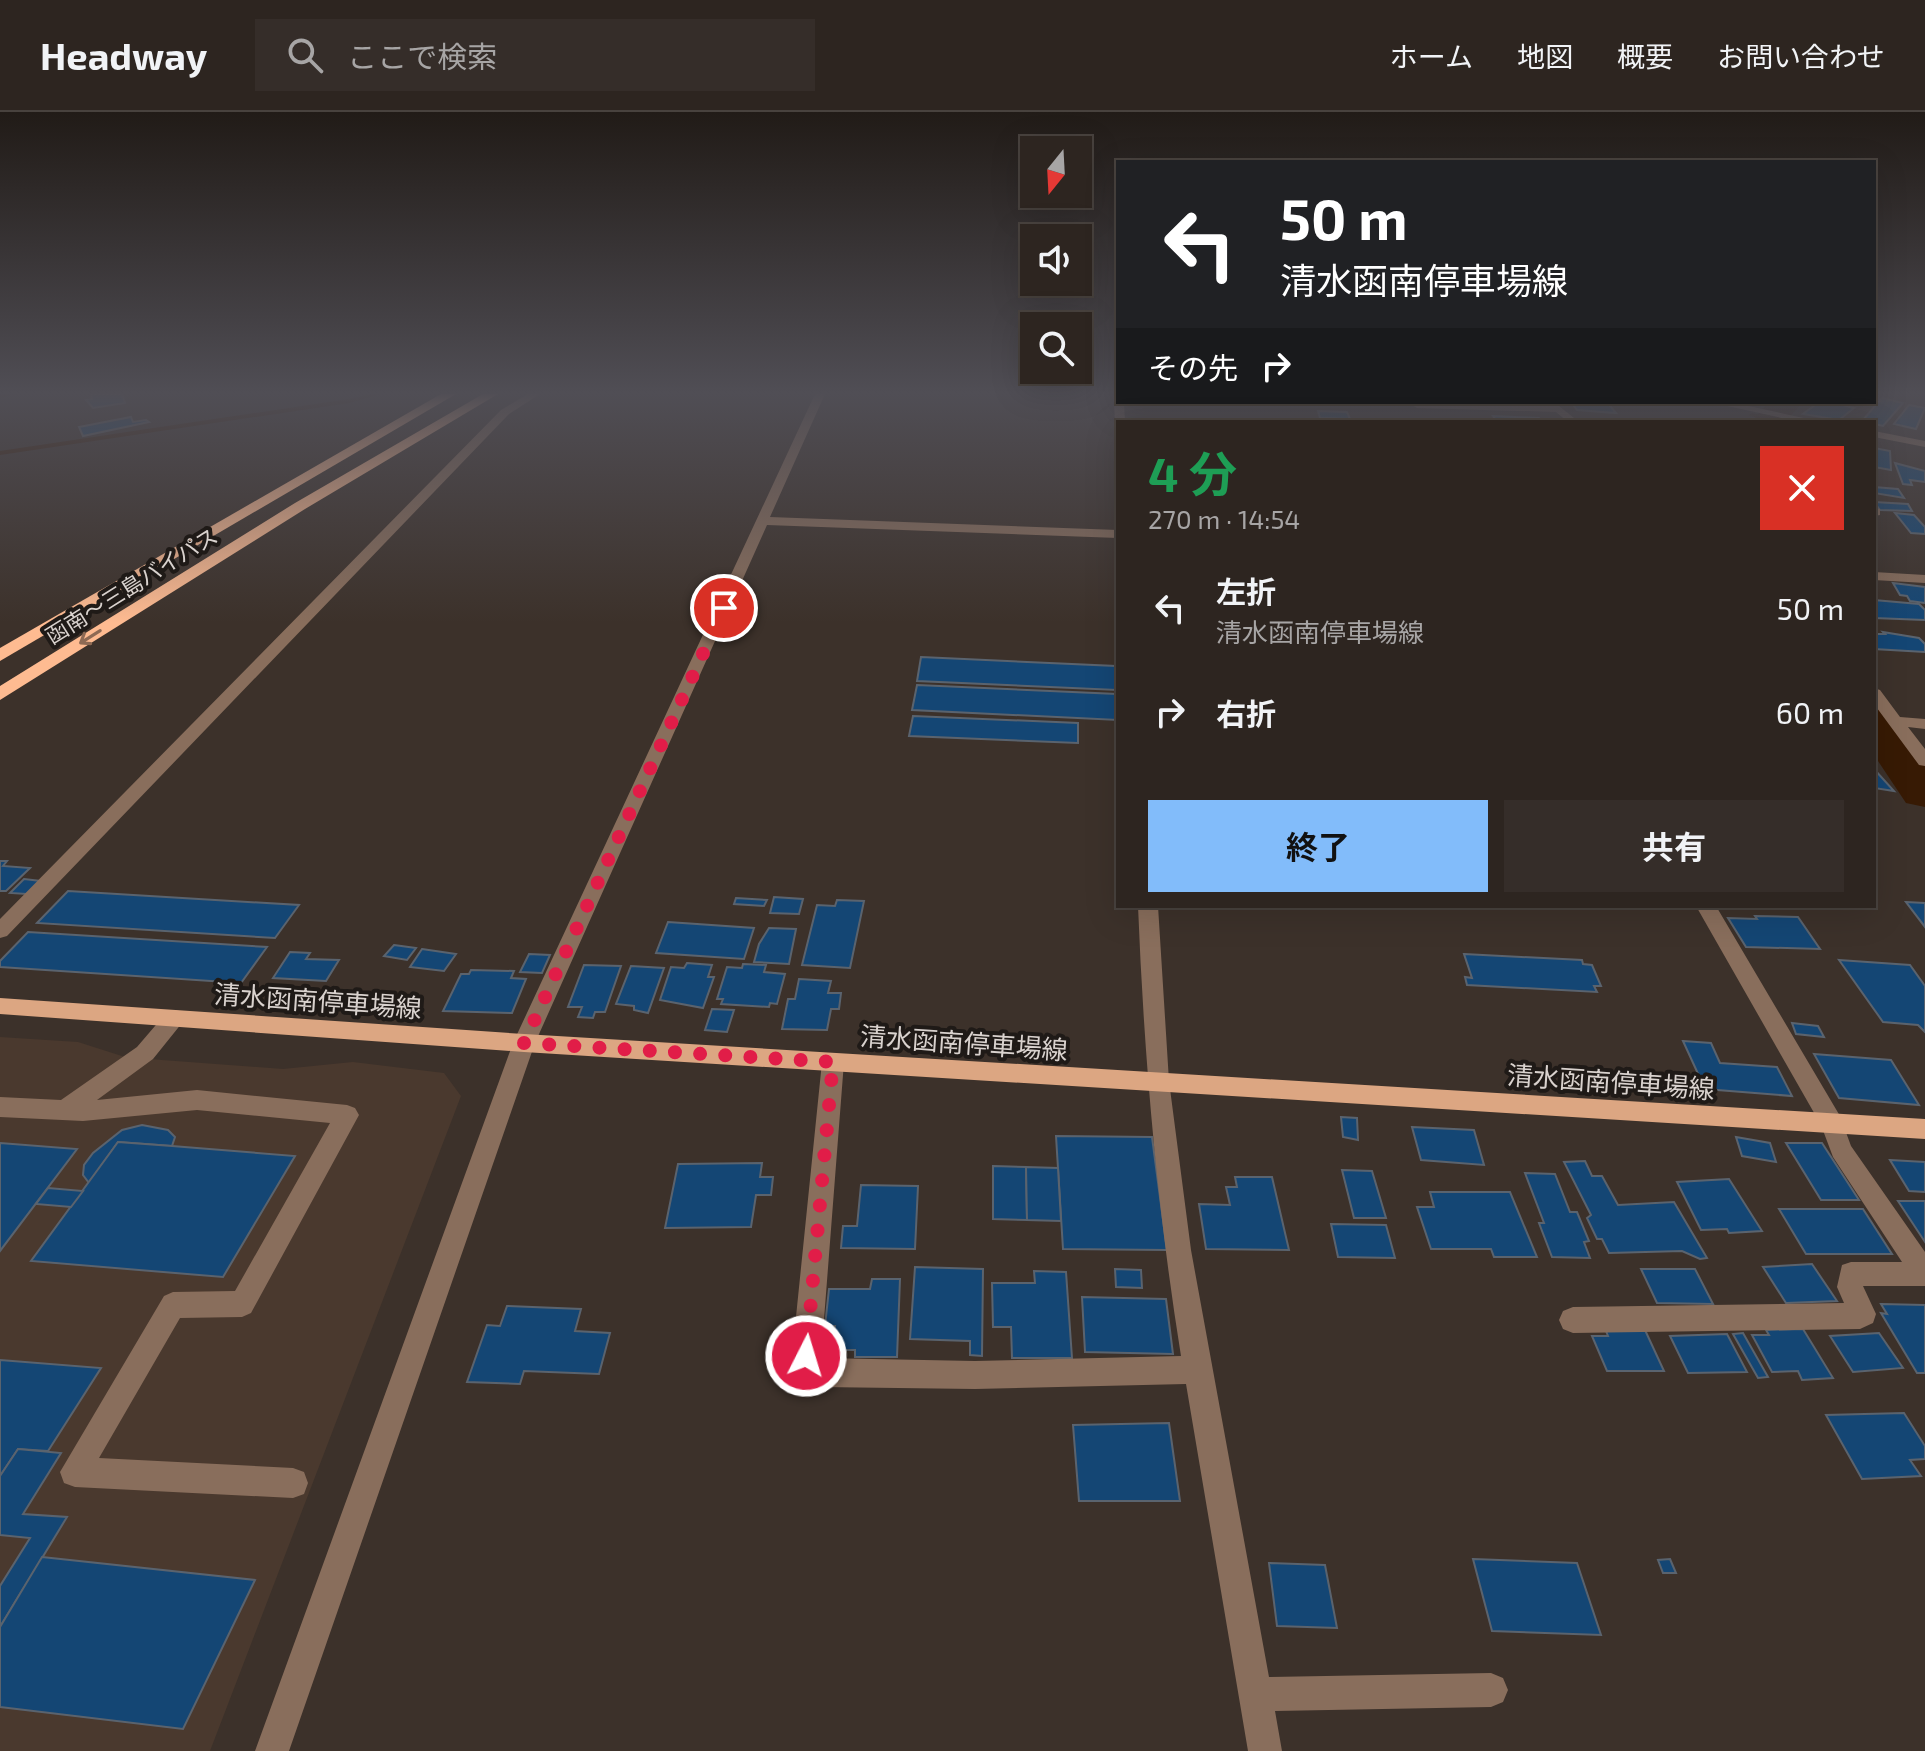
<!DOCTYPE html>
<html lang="ja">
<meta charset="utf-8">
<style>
body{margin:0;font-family:"Exo 2","Noto Sans JP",sans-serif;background:#352d29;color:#f1f3f6;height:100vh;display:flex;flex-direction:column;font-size:30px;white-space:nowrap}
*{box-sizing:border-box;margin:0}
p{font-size:26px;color:#a7a5a5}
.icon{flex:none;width:44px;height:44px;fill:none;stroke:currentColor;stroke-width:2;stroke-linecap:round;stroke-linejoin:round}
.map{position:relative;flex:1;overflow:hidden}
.panel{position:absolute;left:1116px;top:308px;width:760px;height:488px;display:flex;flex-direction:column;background:#2d2520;border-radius:0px;box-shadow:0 8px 32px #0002,0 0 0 2px #48423e}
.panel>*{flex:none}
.top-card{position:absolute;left:1116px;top:48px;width:760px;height:244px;border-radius:0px;box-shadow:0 8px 32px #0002,0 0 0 2px #48423e;background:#202124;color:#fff;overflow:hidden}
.needle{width:52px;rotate:198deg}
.buttons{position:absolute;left:1020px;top:24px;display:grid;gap:16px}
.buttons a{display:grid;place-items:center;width:72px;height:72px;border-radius:0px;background:#2d2520;box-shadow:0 8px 32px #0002,0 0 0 2px #48423e;font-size:40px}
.pin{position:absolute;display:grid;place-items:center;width:68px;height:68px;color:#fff;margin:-34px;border:4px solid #fff;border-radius:50%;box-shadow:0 2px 8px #0007}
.me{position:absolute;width:88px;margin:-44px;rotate:5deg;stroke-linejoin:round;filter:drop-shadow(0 0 6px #0008)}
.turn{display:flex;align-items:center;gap:28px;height:168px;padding:0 32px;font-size:36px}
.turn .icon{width:104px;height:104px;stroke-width:2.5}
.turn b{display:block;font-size:56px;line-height:68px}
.then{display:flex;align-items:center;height:76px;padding:0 32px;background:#0003;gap:16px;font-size:30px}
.round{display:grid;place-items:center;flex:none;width:84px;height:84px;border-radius:0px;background:#352d29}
.headline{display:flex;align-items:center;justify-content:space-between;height:136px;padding:0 32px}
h1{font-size:48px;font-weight:700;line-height:60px;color:#1e9e55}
.action{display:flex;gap:16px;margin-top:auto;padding:16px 32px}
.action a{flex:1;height:92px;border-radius:0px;background:#82bcfa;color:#111;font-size:32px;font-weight:700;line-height:92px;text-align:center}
.action a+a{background:#352d29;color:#f1f3f6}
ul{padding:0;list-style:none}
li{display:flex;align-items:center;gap:24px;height:104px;padding:0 32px}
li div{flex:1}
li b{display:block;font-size:30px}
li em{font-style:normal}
header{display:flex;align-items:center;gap:48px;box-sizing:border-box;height:112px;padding:0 40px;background:#2d2520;border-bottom:2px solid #48423e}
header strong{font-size:38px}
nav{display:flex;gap:44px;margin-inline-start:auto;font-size:28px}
.search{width:560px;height:72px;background:#352d29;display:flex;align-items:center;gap:20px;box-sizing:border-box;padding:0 28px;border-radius:0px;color:#a7a5a5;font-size:30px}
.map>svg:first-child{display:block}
</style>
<header>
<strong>Headway</strong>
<div class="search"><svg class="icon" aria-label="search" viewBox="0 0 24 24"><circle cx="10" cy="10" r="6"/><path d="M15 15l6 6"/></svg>ここで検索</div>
<nav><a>ホーム</a><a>地図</a><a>概要</a><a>お問い合わせ</a></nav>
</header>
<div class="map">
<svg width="1925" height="1639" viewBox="0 0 1925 1639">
<rect width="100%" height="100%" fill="#3c312a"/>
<polygon fill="#4a392e" points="0,925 78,930 125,945 162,948 283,957 353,950 444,961 461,984 210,1639 0,1639"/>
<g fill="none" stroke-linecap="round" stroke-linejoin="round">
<g fill="#371a04" fill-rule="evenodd">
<polygon points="0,282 16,282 0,286"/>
<polygon points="372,282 381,282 349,291 0,343 0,339 349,287"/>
<polygon points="1752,301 1772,306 1769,308 1750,304 1749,303"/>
</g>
<g fill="#371a04" fill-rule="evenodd">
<polygon points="1769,290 1803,290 1785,310 1751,310"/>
<polygon points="1874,592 1891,597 1925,642 1925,695 1906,691 1874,643"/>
</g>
</g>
<g fill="#144674" stroke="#5a636e" stroke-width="2">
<polygon points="91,282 122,282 125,291 93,296 86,288 92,287"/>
<polygon points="1882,286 1903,291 1883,314 1862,309"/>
<polygon points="1571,290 1607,290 1616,301 1577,298"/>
<polygon points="1833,290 1854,296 1839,308 1803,302 1818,291"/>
<polygon points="1909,293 1925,296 1916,317 1894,312"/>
<polygon points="1318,299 1347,300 1350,307 1320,306"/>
<polygon points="1493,304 1539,306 1542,310 1497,310"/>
<polygon points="131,305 133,310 146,308 149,310 83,324 79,315"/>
<polygon points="1874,336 1890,339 1891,358 1874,355"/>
<polygon points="1895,351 1925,359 1925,370 1910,368 1912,373 1903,372"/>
<polygon points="1874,375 1898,377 1904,386 1874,381"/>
<polygon points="1874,390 1908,392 1912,399 1880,398"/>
<polygon points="1895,401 1914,403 1925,415 1925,422 1911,421"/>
<polygon points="1893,471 1925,475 1925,491 1910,489 1907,484 1900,483"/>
<polygon points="1874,488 1919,492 1925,498 1925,508 1874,506"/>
<polygon points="1883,520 1919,526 1925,532 1925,540 1874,537 1874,522 1885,522"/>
<polygon points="921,545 1116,554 1117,578 917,569"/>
<polygon points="917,573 1117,582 1118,608 912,598"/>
<polygon points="913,604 1078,611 1078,631 909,624"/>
<polygon points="1874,657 1894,679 1874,676"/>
<polygon points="0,749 7,749 3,754 30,756 6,779 0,779"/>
<polygon points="24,767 41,769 27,782 10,781"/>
<polygon points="68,779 299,793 275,826 37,811"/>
<polygon points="774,785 803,787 799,802 770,801"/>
<polygon points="736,786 767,788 764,794 734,792"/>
<polygon points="837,788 864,789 850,856 802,853 817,793 835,794"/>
<polygon points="1906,790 1925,791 1925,815"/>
<polygon points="1755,804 1798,805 1820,837 1746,835 1728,806 1757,807"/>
<polygon points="668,810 754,816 744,847 656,841"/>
<polygon points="769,816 796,817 789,852 754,850 759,832"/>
<polygon points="28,820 267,835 241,871 0,855 0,849"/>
<polygon points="394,833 416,836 407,848 384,844"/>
<polygon points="422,837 456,842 444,859 410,855"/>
<polygon points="290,840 310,841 306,847 339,848 326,869 273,866"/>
<polygon points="529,842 550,843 542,861 520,860"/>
<polygon points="1464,842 1582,848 1583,852 1592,853 1601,874 1594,874 1597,880 1467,873 1465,865 1472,866"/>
<polygon points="1839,848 1910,853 1925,874 1925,920 1918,913 1883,910"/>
<polygon points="687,851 712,853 708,865 714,865 703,896 660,888 671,855 684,856"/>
<polygon points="743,852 766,853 764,860 785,862 777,892 770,891 769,895 721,892 723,887 717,887 727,855 742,856"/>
<polygon points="584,853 621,854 605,900 595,900 593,906 578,905 582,895 568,895"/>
<polygon points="631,854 664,856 648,901 634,898 634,894 616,892"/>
<polygon points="471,858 514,859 511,866 526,867 512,901 443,899 461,862 469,862"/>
<polygon points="799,867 831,869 828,881 841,881 839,897 831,897 827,918 782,917 788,887 795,887"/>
<polygon points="712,897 734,898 727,920 705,918"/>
<polygon points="1792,911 1818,914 1824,925 1796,922"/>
<polygon points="1683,929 1711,931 1720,951 1777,955 1792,984 1705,977"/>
<polygon points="1814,942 1891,948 1919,993 1839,986"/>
<polygon points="1341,1005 1357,1006 1358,1028 1343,1025"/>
<polygon points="142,1013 168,1018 175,1025 172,1034 118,1030 89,1071 83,1063 84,1053 93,1041 122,1018"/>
<polygon points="1412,1015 1474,1018 1484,1053 1421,1048"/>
<polygon points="1056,1024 1152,1025 1167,1138 1063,1137"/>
<polygon points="1736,1025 1770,1031 1776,1050 1742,1044"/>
<polygon points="118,1030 172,1034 295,1044 223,1165 31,1149"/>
<polygon points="0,1031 77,1037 0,1139"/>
<polygon points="1786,1031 1822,1031 1859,1088 1821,1088"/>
<polygon points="1890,1048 1925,1050 1925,1080 1909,1079"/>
<polygon points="1585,1049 1592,1064 1602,1064 1618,1093 1674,1090 1707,1146 1700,1147 1682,1139 1609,1141 1602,1127 1597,1127 1587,1106 1591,1103 1564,1050"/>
<polygon points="762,1051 760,1065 773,1065 771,1083 756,1083 751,1115 665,1116 678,1052"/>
<polygon points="993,1054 1026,1055 1027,1108 993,1107"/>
<polygon points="1026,1055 1058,1056 1061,1109 1027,1108"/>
<polygon points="1342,1058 1372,1059 1386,1106 1354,1106"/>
<polygon points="1525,1061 1555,1062 1570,1100 1577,1100 1589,1129 1584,1130 1590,1146 1552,1145 1539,1111 1544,1111"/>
<polygon points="1235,1065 1272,1065 1289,1138 1206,1137 1199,1092 1230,1093 1226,1075 1237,1075"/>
<polygon points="1729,1067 1762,1119 1729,1121 1727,1117 1701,1118 1677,1070"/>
<polygon points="861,1073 918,1074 915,1137 841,1136 843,1114 857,1114"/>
<polygon points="48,1076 83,1079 71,1095 36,1092"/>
<polygon points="1430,1080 1510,1080 1537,1145 1494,1145 1491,1137 1431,1137 1417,1095 1434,1095"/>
<polygon points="1898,1089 1925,1089 1925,1130"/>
<polygon points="1779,1097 1863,1097 1892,1142 1806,1142"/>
<polygon points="1331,1112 1386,1113 1395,1146 1338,1145"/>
<polygon points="1812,1152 1837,1189 1786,1191 1763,1155"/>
<polygon points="915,1155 983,1157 982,1244 970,1243 970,1229 910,1227"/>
<polygon points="1115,1157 1141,1158 1142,1176 1116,1175"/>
<polygon points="1641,1157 1695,1157 1713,1192 1657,1191"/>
<polygon points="1034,1159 1066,1160 1072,1246 1012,1246 1011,1215 993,1215 992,1171 1035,1171"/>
<polygon points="872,1167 900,1167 897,1245 855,1245 855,1238 833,1238 835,1214 825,1214 829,1177 870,1177"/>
<polygon points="1082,1185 1166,1187 1173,1242 1085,1240"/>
<polygon points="1881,1192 1925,1193 1925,1261 1917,1261 1881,1201 1887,1202"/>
<polygon points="507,1194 581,1197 575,1219 610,1221 599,1262 524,1259 520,1272 467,1270 487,1213 500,1214"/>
<polygon points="1803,1217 1833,1266 1802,1268 1798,1259 1772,1260 1752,1223 1769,1223 1766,1218"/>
<polygon points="1645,1218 1664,1259 1607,1259 1592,1224 1608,1224 1606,1219"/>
<polygon points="1743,1221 1768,1265 1758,1266 1733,1222"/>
<polygon points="1879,1221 1903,1256 1853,1260 1830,1224"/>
<polygon points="1727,1222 1747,1260 1688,1261 1670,1224"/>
<polygon points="0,1248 101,1256 48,1339 18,1337 0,1364"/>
<polygon points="1904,1301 1925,1334 1925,1347 1910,1348 1921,1364 1862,1367 1826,1303"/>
<polygon points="1169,1311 1180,1389 1079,1389 1073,1313"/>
<polygon points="18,1337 61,1341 23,1402 67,1405 0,1515 0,1474 30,1426 0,1423 0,1364"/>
<polygon points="42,1445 255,1468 183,1617 0,1595 0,1515"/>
<polygon points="1473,1447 1577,1451 1601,1523 1492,1519"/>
<polygon points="1670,1447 1676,1461 1663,1461 1658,1448"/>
<polygon points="1269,1451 1325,1453 1337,1516 1277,1514"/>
</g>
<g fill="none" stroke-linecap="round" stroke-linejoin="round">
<g fill="#896e5c" fill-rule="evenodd">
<polygon points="528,282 540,282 509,302 7,824 0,826 0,807 501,298"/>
<polygon points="815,282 825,282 770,405 1118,418 1118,426 767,413 535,931 289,1639 255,1639 513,931"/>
<polygon points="1118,287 1118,290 1124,290 1125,310 1118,310 1118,313 1115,310 1114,290"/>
<polygon points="1422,290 1559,294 1579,310 1568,310 1556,300 1417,296 1412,293"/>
<polygon points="1709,290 1730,290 1822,310 1800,310"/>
<polygon points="1874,319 1925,329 1925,335 1874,325"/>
<polygon points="1874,396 1880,397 1880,403 1874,404"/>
<polygon points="1874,460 1925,463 1925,471 1874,468"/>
<polygon points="1874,576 1880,578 1900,605 1925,607 1925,617 1908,615 1925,637 1925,654 1919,653 1874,592"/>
<path d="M1138 794H1158L1169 969 1191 1138 1269 1565 1491 1561 1503 1566 1508 1578 1503 1590 1491 1595 1275 1599 1282 1639H1248L1186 1272 975 1277 820 1275 801 1266 792 1244 822 950 825 944 833 941 841 944 844 950 821 1246 975 1249 1181 1244C1157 1095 1144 945 1138 794Z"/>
<polygon points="1696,794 1716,794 1840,1004 1851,1034 1925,1140 1925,1174 1863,1174 1876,1202 1873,1211 1860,1217 1573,1221 1563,1217 1559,1208 1563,1199 1573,1195 1844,1191 1837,1175 1842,1153 1851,1150 1902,1150 1833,1045 1821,1013"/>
<polygon points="175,898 183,900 186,906 153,947 97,988 197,978 347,993 355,996 359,1003 251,1201 242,1205 180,1206 99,1346 293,1356 304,1360 308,1371 304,1382 293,1386 75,1375 64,1371 60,1360 164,1184 173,1180 235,1179 330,1011 197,998 83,1009 0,1005 0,985 61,988 137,935 167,900"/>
</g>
<polygon fill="#dca682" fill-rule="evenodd" points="0,886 524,922 1925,1007 1925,1027 524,940 0,902"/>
<g fill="#febb91" fill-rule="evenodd">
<polygon points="441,282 456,282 0,549 0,536"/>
<polygon points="483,282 498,282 305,397 0,588 0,574 295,391"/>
</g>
</g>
<defs><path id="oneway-shaft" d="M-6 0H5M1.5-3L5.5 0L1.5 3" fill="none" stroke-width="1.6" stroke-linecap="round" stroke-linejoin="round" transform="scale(2)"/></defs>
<use stroke="#8e6a54" href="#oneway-shaft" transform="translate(90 525) rotate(148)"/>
<linearGradient id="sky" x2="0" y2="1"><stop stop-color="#211b17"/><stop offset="0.55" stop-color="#504e55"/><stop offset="1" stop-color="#504e55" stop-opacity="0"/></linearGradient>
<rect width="1925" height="511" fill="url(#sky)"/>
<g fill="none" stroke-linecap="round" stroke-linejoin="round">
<polyline stroke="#e11d48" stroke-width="14" stroke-dasharray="0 25.2" points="724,496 524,931 833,950 806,1244"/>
</g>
<g text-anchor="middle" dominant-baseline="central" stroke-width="8" stroke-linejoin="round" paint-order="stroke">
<g font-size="22" fill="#d9d2ce" stroke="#1f1a17">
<text transform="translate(131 473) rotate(-32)">函南～三島バイパス</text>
</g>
<g font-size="26" fill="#d9d2ce" stroke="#1f1a17">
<text transform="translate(318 888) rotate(4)">清水函南停車場線</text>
<text transform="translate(964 930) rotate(4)">清水函南停車場線</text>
<text transform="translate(1611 969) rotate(4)">清水函南停車場線</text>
</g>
</g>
</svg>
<div class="buttons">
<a><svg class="needle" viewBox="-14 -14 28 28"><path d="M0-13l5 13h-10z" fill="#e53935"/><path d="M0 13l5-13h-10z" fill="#a7a5a5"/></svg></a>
<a><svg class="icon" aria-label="sound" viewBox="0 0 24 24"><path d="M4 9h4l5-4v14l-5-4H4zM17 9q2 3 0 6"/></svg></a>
<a><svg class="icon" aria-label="search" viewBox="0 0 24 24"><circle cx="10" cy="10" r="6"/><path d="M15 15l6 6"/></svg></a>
</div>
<div class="pin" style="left:724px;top:496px;background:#d93025"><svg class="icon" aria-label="arrive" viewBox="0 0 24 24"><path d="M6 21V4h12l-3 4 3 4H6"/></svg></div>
<svg class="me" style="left:806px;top:1244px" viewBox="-20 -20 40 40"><circle r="17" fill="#e11d48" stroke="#fff" stroke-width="3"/><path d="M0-11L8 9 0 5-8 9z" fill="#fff"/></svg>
<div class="top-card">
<div class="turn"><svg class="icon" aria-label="left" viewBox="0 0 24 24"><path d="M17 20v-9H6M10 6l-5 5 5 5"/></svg><div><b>50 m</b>清水函南停車場線</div></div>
<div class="then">その先<svg class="icon" aria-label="right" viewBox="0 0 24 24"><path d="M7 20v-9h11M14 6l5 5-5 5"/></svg></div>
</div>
<section class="panel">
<div class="headline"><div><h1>4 分</h1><p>270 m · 14:54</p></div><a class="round" style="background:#d93025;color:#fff"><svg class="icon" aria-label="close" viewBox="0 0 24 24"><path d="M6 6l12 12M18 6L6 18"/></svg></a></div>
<ul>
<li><svg class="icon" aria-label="left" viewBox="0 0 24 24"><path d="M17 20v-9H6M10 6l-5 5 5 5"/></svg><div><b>左折</b><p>清水函南停車場線</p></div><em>50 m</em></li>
<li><svg class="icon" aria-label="right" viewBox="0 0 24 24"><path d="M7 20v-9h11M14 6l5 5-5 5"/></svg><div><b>右折</b></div><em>60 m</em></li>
</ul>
<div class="action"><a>終了</a><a>共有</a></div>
</section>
</div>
